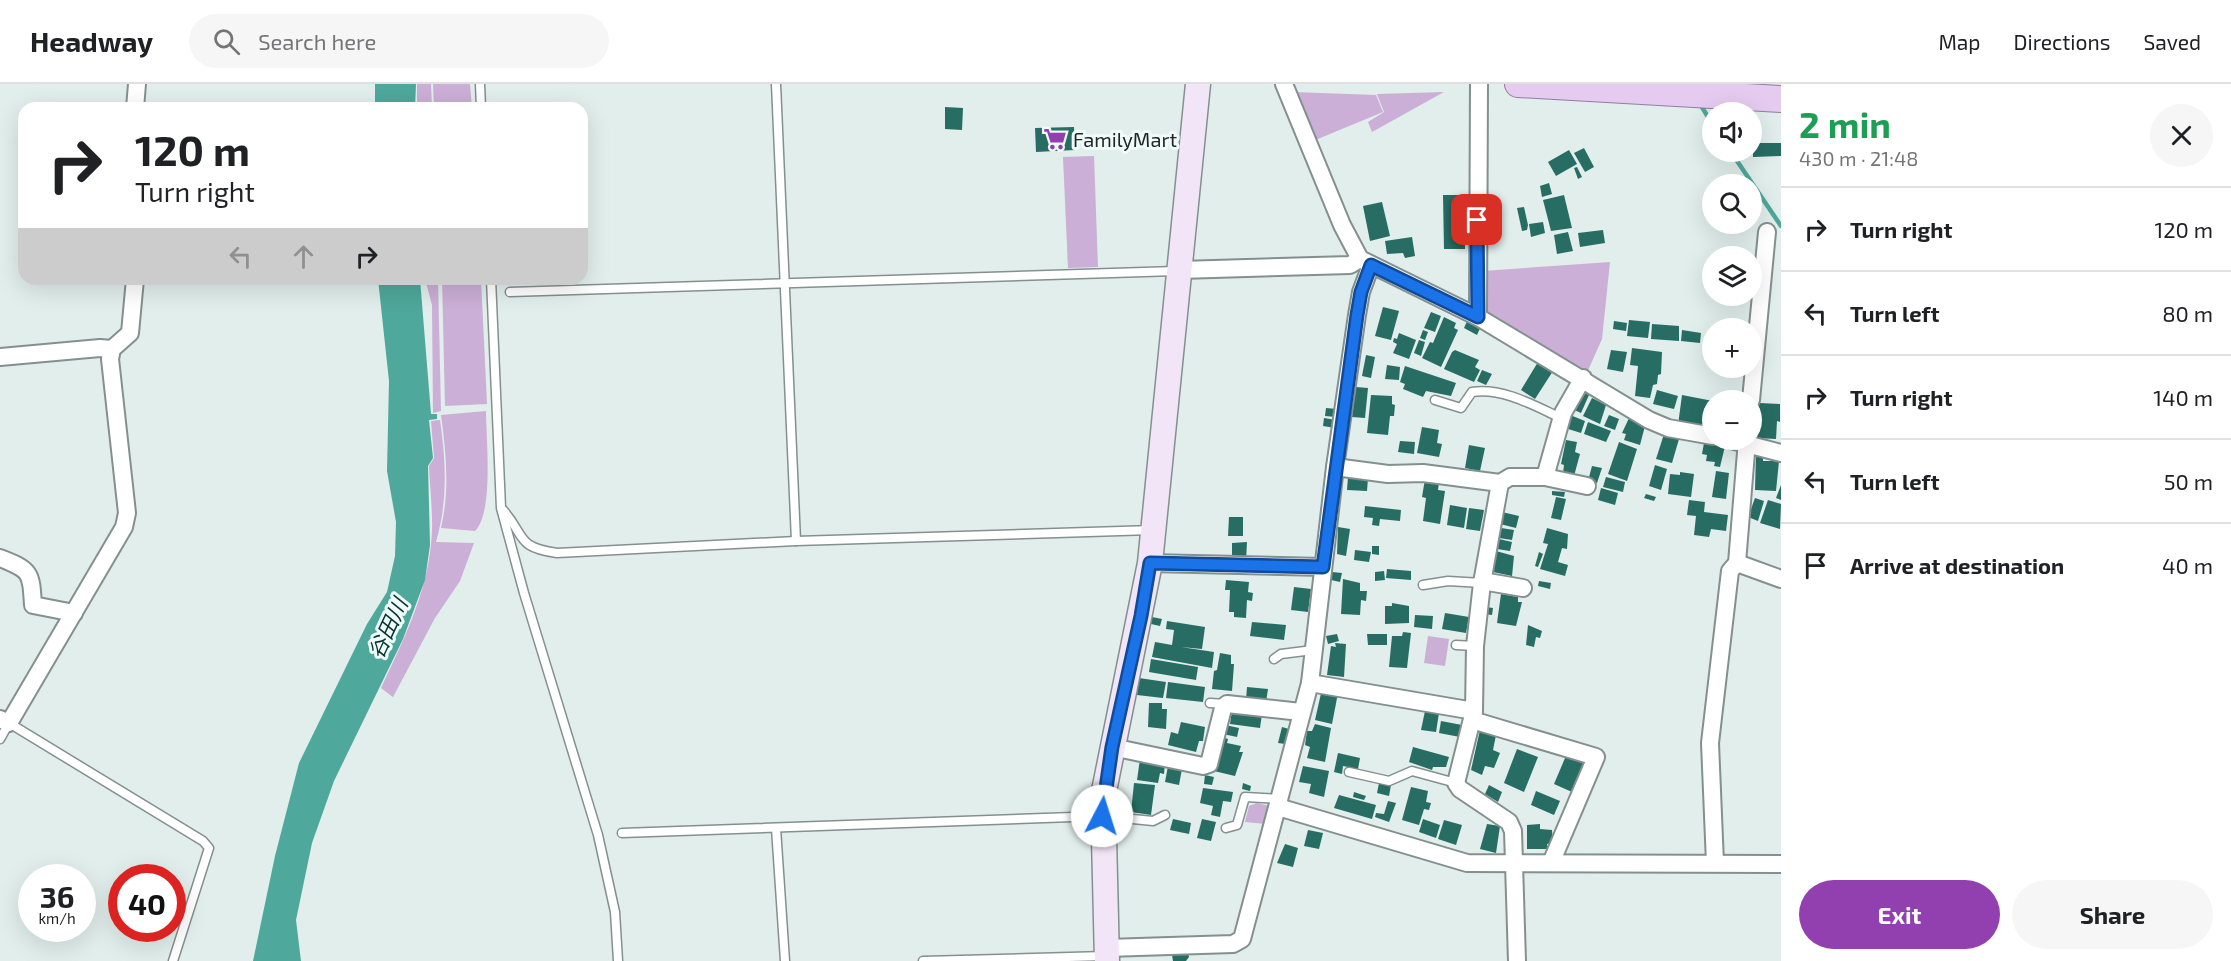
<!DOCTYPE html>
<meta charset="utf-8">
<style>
body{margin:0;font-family:"Exo 2","Noto Sans JP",sans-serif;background:#f6f6f6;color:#202124;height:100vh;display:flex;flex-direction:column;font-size:22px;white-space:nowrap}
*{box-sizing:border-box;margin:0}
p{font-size:20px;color:#757577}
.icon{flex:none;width:33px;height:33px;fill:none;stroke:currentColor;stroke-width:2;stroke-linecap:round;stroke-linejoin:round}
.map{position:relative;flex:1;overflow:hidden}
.details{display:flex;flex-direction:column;background:#fff;width:450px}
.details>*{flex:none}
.banner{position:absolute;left:18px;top:18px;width:570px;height:183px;border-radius:18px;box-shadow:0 6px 24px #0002;background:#fff;color:#202124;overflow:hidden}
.buttons{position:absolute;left:1702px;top:18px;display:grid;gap:12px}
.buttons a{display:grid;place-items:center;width:60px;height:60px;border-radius:50%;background:#fff;box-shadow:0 6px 24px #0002;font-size:30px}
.speed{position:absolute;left:18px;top:780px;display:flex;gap:12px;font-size:30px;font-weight:700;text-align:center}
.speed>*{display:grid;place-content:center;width:78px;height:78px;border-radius:50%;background:#fff;box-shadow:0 6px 24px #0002;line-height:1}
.speed small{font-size:15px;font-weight:400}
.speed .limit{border:9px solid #d22;background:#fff;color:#111}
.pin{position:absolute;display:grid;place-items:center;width:51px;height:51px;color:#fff;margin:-26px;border-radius:12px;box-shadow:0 3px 9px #0006}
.me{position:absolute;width:66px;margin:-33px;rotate:5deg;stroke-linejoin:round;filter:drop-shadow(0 0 4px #0008)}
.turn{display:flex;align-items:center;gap:21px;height:126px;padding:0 18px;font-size:27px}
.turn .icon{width:78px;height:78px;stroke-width:2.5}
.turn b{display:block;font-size:42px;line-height:51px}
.lanes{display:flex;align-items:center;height:57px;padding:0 18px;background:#0003;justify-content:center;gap:30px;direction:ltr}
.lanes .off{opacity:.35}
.round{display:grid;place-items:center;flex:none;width:63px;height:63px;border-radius:32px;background:#f6f6f6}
.summary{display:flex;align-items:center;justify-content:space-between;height:102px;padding:0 18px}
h1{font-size:36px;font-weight:700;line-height:45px;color:#1e9e55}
.action{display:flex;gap:12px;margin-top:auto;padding:12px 18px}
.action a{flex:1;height:69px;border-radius:36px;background:#9240af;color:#fff;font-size:24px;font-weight:700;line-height:69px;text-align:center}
.action a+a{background:#f6f6f6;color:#202124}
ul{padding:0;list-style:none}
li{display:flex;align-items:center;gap:18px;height:84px;padding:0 18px;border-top:2px solid #e0e0e0}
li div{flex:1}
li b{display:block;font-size:22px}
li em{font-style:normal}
header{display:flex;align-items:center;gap:36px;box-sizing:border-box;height:84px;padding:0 30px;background:#fff;border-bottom:2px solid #e0e0e0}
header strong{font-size:28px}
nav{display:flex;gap:33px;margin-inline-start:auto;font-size:21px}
.search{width:420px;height:54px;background:#f6f6f6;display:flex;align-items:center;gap:15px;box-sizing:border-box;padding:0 21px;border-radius:33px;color:#757577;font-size:22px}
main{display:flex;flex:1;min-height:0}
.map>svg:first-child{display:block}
</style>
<header>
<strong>Headway</strong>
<div class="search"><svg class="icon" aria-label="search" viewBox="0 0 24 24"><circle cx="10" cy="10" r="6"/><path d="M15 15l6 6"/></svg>Search here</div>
<nav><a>Map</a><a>Directions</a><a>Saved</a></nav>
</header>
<main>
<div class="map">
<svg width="1781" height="877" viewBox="0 0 1781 877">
<rect width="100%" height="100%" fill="#e1eeeb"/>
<g fill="#cbafd6">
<polygon points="417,0 431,0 432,24 417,24"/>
<polygon points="433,0 470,0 472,24 434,24"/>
<polygon points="1293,8 1376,11 1383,28 1313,57"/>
<polygon points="1444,8 1372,48 1368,38 1384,28 1377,10"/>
<polygon points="1094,72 1098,183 1068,184 1063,73"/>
<polygon points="1610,178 1602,255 1586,291 1483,230 1483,187"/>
<polygon points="425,195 438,195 441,327 433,329 432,221"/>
<polygon points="442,195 481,195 487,320 445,322"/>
<path d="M486 327C486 354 494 428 475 447L441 444C450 405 446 369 441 331Z"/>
<path d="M440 336C446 378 448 416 436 458L474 459 460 497 435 534 393 613 381 604C403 557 426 512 431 460 434 435 430 407 429 382L434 374 431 337Z"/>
<polygon points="1428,552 1449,555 1445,582 1424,579"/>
<polygon points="1257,719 1270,722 1266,740 1245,738 1249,722"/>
</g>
<g fill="#4ea89b">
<polygon points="375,0 416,0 415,24 375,24"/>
<polygon points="378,195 420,195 431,330 437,330 437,335 429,336 433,374 428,382 430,461 425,496 403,555 334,697 312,759 296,836 301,877 253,877 275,772 299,679 367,540 387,508 395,472 396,438 387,387 389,297"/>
</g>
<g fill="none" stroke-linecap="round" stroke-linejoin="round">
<g stroke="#4ea89b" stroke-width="4.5">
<polyline points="1700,20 1713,41"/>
<polyline points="1731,68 1781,142"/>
</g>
</g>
<g fill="#276d63">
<polygon points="945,23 963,24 962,46 945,45"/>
<polygon points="1074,43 1075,66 1036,68 1035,44"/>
<polygon points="1753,59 1781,59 1781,72 1753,73"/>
<polygon points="1584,64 1594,83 1585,88 1574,69"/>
<polygon points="1569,66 1577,80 1556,92 1548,78"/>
<polygon points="1577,83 1582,93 1578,95 1574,84"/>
<polygon points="1549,99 1552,110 1542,113 1540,102"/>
<polygon points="1443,111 1464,111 1465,165 1444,165"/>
<polygon points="1564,111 1572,144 1551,147 1543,116"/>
<polygon points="1382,118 1390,152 1370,157 1363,122"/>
<polygon points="1524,123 1528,141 1527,146 1522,147 1517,124"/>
<polygon points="1543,138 1545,149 1531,153 1529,140"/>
<polygon points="1603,146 1605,159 1580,163 1578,149"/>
<polygon points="1568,148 1573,167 1557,170 1554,151"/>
<polygon points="1412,153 1415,172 1405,174 1403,169 1387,170 1385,157"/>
<polygon points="1383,223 1399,227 1391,256 1375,252"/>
<polygon points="1431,228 1441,232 1435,248 1424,244"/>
<polygon points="1444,233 1456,239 1454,244 1458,246 1441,283 1422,274 1430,258 1433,259"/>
<polygon points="1468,235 1481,242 1477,251 1464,244"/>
<polygon points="1629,236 1650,238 1648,254 1627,252"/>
<polygon points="1614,237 1627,239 1626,247 1613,245"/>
<polygon points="1652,240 1679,242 1679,257 1651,255"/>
<polygon points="1423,246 1428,248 1425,256 1420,254"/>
<polygon points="1682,246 1701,249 1700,259 1681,257"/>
<polygon points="1399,249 1416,256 1409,275 1393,269 1397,260 1393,258 1394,254 1397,255"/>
<polygon points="1419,256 1425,258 1421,272 1414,269"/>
<polygon points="1632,264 1662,268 1661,290 1658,291 1657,300 1653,301 1650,314 1635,312 1638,282 1630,281"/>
<polygon points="1455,266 1479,276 1475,283 1480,286 1474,298 1444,285 1452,268"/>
<polygon points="1611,266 1627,268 1623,288 1607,285"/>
<polygon points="1366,271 1375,273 1371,294 1362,292"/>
<polygon points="1538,278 1553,287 1535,315 1521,306"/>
<polygon points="1387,281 1400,283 1399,296 1385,295"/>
<polygon points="1405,282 1456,299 1451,312 1426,307 1423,313 1403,305 1405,300 1400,298"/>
<polygon points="1482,286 1492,290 1486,301 1477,297"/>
<polygon points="1356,303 1368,304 1365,334 1352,333"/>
<polygon points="1657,306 1678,312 1674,325 1653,320"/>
<polygon points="1580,307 1589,311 1581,329 1572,325"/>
<polygon points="1371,311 1392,312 1392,320 1395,321 1394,332 1390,332 1388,351 1367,349"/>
<polygon points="1682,311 1713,317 1713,346 1678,341"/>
<polygon points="1592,314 1606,321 1600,340 1583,332"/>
<polygon points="1759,319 1780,320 1780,338 1777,337 1776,355 1756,354"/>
<polygon points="1326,324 1337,325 1336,333 1325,332"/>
<polygon points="1570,331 1585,337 1581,349 1565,344"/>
<polygon points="1609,331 1619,335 1615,346 1604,342"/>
<polygon points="1630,332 1645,342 1640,361 1624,356 1626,350 1622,349"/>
<polygon points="1324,334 1336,336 1335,344 1323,342"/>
<polygon points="1588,338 1611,347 1606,358 1584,350"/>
<polygon points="1422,343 1439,346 1437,359 1442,360 1439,373 1417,369"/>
<polygon points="1664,350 1679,355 1672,379 1656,375"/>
<polygon points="1566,356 1577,358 1575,368 1580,370 1574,392 1563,389 1564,381 1561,380"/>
<polygon points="1400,357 1415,358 1414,370 1398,368"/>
<polygon points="1619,358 1637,365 1627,397 1608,390"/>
<polygon points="1704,359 1725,362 1720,383 1714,382 1715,378 1706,377 1707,371 1702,370"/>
<polygon points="1469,361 1485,364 1480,387 1465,384"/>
<polygon points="1756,369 1763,370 1763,377 1779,377 1776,407 1755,406"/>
<polygon points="1655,381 1667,385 1661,406 1649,402"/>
<polygon points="1592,382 1602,384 1597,399 1588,397"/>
<polygon points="1716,387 1729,389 1726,415 1712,413"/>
<polygon points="1680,388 1694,390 1691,413 1668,410 1670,390 1680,391"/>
<polygon points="1348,393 1368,394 1367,407 1347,406"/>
<polygon points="1606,393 1625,398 1623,408 1603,403"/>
<polygon points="1425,395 1439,398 1438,406 1445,407 1440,440 1423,437 1426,414 1422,413"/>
<polygon points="1781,401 1781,416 1776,414"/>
<polygon points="1601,404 1618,409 1615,421 1598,416"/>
<polygon points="1552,407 1565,408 1564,413 1552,411"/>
<polygon points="1646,410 1656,413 1654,417 1644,414"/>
<polygon points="1556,413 1566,415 1561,436 1551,434"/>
<polygon points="1755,414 1764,417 1758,437 1748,433"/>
<polygon points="1689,416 1705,418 1704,428 1728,431 1726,447 1711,445 1709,453 1694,451 1696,432 1687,431"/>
<polygon points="1768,416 1781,420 1780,445 1760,439"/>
<polygon points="1450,421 1467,424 1464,444 1447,441"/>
<polygon points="1365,422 1401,426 1400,437 1380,435 1379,442 1372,441 1373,434 1364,433"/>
<polygon points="1469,424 1484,426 1480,447 1466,445"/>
<polygon points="1502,428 1519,432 1516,444 1500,440"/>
<polygon points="1229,433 1243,433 1243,452 1228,452"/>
<polygon points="1338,443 1350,445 1346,472 1337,470"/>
<polygon points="1501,444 1514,446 1512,456 1499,454"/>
<polygon points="1547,444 1568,450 1567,465 1562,464 1558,478 1568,481 1565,492 1540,485 1548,460 1543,459"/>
<polygon points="1499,455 1512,458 1510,467 1497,465"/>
<polygon points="1247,458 1246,477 1232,476 1232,459"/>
<polygon points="1372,462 1379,462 1379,471 1372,470"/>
<polygon points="1355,466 1371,468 1369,478 1354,476"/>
<polygon points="1496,467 1514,472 1512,492 1493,488"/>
<polygon points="1539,468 1543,470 1538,483 1535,482"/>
<polygon points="1387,485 1411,487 1411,496 1386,494"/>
<polygon points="1384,487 1385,496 1375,497 1375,488"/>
<polygon points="1332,488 1342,489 1340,498 1331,496"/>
<polygon points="1343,495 1360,499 1360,507 1367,507 1366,517 1361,516 1360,531 1341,530"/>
<polygon points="1226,496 1249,498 1248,508 1253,509 1252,517 1247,516 1246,534 1234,533 1234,528 1229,528 1230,506 1225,506"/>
<polygon points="1539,497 1551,499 1550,505 1538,502"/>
<polygon points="1294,503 1311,505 1308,528 1291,526"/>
<polygon points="1501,510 1518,513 1518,518 1522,518 1516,542 1497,539"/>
<polygon points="1392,519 1409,522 1409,539 1385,540 1385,522 1392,522"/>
<polygon points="1486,523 1493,524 1492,531 1485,530"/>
<polygon points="1445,529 1469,533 1466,549 1442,545"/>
<polygon points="1415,531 1433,532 1432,545 1414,543"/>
<polygon points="1152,533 1162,535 1160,542 1151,540"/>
<polygon points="1167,537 1205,543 1202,565 1181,563 1214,568 1212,584 1152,573 1155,558 1172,561 1174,546 1166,545"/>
<polygon points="1252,538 1286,541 1284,556 1250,552"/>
<polygon points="1528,541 1542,547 1540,554 1536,553 1534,563 1526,561"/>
<polygon points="1403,548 1411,549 1407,584 1389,583 1392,552 1402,552"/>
<polygon points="1337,550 1339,557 1328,560 1326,552"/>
<polygon points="1367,550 1387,550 1387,561 1368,561"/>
<polygon points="1335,559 1346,560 1344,593 1327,591 1331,562 1336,563"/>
<polygon points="1220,569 1231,571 1231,580 1234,580 1232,607 1212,605 1214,587 1217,586"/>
<polygon points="1151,575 1198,583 1196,596 1149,588"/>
<polygon points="1139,594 1166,598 1163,614 1137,611"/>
<polygon points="1168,598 1205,603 1203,618 1166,614"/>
<polygon points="1247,603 1268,605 1266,618 1246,616"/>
<polygon points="1322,605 1338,609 1332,640 1315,636"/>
<polygon points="1149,619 1162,619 1162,625 1167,625 1166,645 1148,643"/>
<polygon points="1232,626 1262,630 1260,644 1230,640"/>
<polygon points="1425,627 1439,629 1436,648 1421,646"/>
<polygon points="1441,637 1462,641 1460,653 1439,649"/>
<polygon points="1181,638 1205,643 1203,657 1199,657 1196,668 1168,661 1171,648 1178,650"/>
<polygon points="1315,640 1331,644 1325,678 1307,674 1310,663 1305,661 1307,647 1312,647"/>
<polygon points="1225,641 1239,644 1237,653 1223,650"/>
<polygon points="1282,643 1289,645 1285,660 1278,659"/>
<polygon points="1480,646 1496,651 1493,666 1500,669 1494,684 1485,682 1482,691 1471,686"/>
<polygon points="1222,653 1228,655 1227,659 1241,662 1239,668 1243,668 1235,692 1214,687"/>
<polygon points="1413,663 1449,673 1446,683 1433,683 1432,686 1409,678"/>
<polygon points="1517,665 1538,673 1524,708 1504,699"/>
<polygon points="1568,667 1589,676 1572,708 1554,700"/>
<polygon points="1338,669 1360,674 1358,685 1343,682 1342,690 1334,688"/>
<polygon points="1140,675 1165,680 1164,690 1160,689 1158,699 1137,696"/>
<polygon points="1168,682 1182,685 1179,701 1165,698"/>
<polygon points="1303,682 1329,687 1324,713 1309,709 1311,700 1299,698"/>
<polygon points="1205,691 1214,693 1212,701 1204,700"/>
<polygon points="1134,699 1155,701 1151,731 1131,728"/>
<polygon points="1243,699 1251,702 1250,707 1242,705"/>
<polygon points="1379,699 1391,701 1389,712 1377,709"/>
<polygon points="1489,701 1502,708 1498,718 1485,710"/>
<polygon points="1411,703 1428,707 1426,718 1431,719 1429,726 1424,725 1419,741 1402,736"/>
<polygon points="1203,704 1233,708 1231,718 1223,717 1220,733 1211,731 1213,722 1200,719"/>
<polygon points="1536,707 1560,717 1554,731 1531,721"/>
<polygon points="1354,708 1366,712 1364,716 1353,713"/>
<polygon points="1339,711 1376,721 1372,735 1334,724"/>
<polygon points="1388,717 1396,719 1389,738 1375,733 1376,729 1384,730"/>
<polygon points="1173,735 1191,739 1189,750 1170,746"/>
<polygon points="1202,735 1216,738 1211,757 1197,754"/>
<polygon points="1423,735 1440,741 1436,754 1419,748"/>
<polygon points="1444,736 1462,741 1456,761 1438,755"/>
<polygon points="1487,740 1500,742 1496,769 1480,765"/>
<polygon points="1540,740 1540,745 1552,746 1553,759 1547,760 1548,765 1527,765 1527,741"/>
<polygon points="1308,746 1323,749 1319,765 1304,762"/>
<polygon points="1285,760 1298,764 1293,783 1277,779"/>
<polygon points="1188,869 1189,873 1186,877 1173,877 1172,871"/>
</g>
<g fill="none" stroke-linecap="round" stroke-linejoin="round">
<g stroke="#84908e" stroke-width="11">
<g id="lane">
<polyline points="480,0 481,24"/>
<polyline points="776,0 796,457"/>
<polyline points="491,195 501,424 524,509 598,751 615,828 618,877"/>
<polyline points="510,208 1176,187"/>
<path d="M1435 316 1461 324 1472 308C1502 303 1535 322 1561 334"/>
<path d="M503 426C526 452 515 463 557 469L796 457 1153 446"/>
<polyline points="1423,501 1448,497 1482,499"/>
<polyline points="1456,561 1475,562"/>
<polyline points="1274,575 1281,570 1313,566"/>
<polyline points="1210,619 1227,620"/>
<polyline points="0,655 9,639 203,757 209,764 173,877"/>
<polyline points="1349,688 1389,697 1412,687 1456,699"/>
<polyline points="776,744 785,877"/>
<polyline points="1226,744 1237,741 1245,713 1280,715"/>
<polyline points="622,749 1102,732 1153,737 1165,731"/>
<polyline points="923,877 1105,872"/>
</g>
</g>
<g stroke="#84908e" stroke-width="20">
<g id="street">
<polyline points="1284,0 1342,141 1360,175 1478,233 1649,336 1668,344 1713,352"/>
<polyline points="135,24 137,0"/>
<polyline points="1180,186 1350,181 1360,175"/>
<polyline points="1478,233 1479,0"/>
<polyline points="0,273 100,264 112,265"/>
<polyline points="1751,316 1767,148"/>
<polyline points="1731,356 1781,369"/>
<polyline points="1335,383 1388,390 1423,389 1500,399"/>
<polyline points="1545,393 1587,402"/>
<path d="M0 474C31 486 31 488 33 521L74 529"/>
<polyline points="1150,479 1323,483"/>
<polyline points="1737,479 1781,495"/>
<polyline points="1482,497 1523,504"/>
<polyline points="1310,599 1474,627"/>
<polyline points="0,635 9,639 124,443 127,429 110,275 112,265 130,249 135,195"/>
<polyline points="1472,636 1596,673 1551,779"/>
<polyline points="1112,663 1203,682 1209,680 1223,624 1227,620 1301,628"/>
<polyline points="1278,723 1467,779 1781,780"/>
<polyline points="1715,779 1710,659 1730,487 1737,479 1747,356"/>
<polyline points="1107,864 1233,860 1242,855 1310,599 1335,383 1357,231 1361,208 1371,181"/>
<polyline points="1517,877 1513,747 1509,738 1460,705 1456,699 1474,627 1475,562 1482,499 1500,399 1510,393 1545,393 1563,329 1583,294"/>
</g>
</g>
<g stroke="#84908e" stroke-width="27">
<polyline id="secondary" points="1107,877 1103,712 1150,479 1198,0"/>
</g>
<g stroke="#957ba2" stroke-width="28">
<polyline id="primary" points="1518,0 1781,15"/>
</g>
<use href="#lane" stroke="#fff" stroke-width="8"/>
<use href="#street" stroke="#fff" stroke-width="16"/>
<use href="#secondary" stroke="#f2e5f7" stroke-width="24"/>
<use href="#primary" stroke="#e5cbef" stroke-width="26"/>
</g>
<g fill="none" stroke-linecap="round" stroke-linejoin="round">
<g stroke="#114b97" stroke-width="15">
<polyline id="route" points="1102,732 1112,663 1141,532 1150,479 1323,483 1357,231 1361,208 1371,181 1478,233 1477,136"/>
</g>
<use href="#route" stroke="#1a73e8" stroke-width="10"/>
</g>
<defs>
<g id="supermarket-bare" transform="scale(1.8)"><path d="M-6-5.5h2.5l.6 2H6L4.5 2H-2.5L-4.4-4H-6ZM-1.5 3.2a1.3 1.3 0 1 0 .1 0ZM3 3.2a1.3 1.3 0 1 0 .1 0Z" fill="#9240af" stroke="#eefbf8" stroke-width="2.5" paint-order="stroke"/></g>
</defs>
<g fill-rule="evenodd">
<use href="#supermarket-bare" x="1055" y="55"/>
</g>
<g text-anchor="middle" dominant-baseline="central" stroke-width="6" stroke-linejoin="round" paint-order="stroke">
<g font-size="20" fill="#222726" stroke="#eefbf8" text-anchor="start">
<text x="1073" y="55">FamilyMart</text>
</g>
<g font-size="21" font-style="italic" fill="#06332d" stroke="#eefbf8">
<text transform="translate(387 544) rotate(-65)">谷田川</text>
</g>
</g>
</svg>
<div class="buttons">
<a><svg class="icon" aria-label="sound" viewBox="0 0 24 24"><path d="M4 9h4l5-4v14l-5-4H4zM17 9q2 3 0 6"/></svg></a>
<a><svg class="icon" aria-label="search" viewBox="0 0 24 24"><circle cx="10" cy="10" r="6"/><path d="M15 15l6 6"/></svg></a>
<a><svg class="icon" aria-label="layers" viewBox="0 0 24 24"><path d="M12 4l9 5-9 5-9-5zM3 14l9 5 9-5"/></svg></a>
<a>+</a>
<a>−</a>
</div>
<div class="speed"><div>36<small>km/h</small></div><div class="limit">40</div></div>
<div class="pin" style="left:1477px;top:136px;background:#d93025"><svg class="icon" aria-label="arrive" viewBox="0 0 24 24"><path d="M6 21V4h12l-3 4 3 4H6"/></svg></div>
<svg class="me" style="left:1102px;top:732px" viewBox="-20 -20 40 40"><circle r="19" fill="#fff"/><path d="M0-13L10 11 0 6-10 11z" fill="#1a73e8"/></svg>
<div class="banner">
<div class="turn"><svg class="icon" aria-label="right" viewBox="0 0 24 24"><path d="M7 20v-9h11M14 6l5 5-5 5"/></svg><div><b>120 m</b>Turn right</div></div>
<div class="lanes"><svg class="icon off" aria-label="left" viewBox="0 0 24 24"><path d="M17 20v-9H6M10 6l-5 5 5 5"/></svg><svg class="icon off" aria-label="ahead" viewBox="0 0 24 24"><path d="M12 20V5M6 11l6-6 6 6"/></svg><svg class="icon" aria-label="right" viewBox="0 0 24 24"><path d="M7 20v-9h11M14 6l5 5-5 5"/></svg></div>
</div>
</div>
<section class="details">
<div class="summary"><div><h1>2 min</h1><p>430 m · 21:48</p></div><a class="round"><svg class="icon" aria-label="close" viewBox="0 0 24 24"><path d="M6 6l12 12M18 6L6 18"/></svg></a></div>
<ul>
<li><svg class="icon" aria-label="right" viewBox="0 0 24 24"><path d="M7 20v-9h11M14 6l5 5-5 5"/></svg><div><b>Turn right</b></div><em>120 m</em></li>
<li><svg class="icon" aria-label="left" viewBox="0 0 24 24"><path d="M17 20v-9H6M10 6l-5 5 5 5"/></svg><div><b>Turn left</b></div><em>80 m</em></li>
<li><svg class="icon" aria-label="right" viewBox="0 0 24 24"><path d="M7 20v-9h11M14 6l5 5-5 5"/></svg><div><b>Turn right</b></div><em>140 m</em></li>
<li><svg class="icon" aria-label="left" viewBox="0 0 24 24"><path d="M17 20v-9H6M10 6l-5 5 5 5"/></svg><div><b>Turn left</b></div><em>50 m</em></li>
<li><svg class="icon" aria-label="arrive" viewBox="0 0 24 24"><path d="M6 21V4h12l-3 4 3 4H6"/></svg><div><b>Arrive at destination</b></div><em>40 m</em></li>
</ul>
<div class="action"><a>Exit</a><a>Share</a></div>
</section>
</main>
